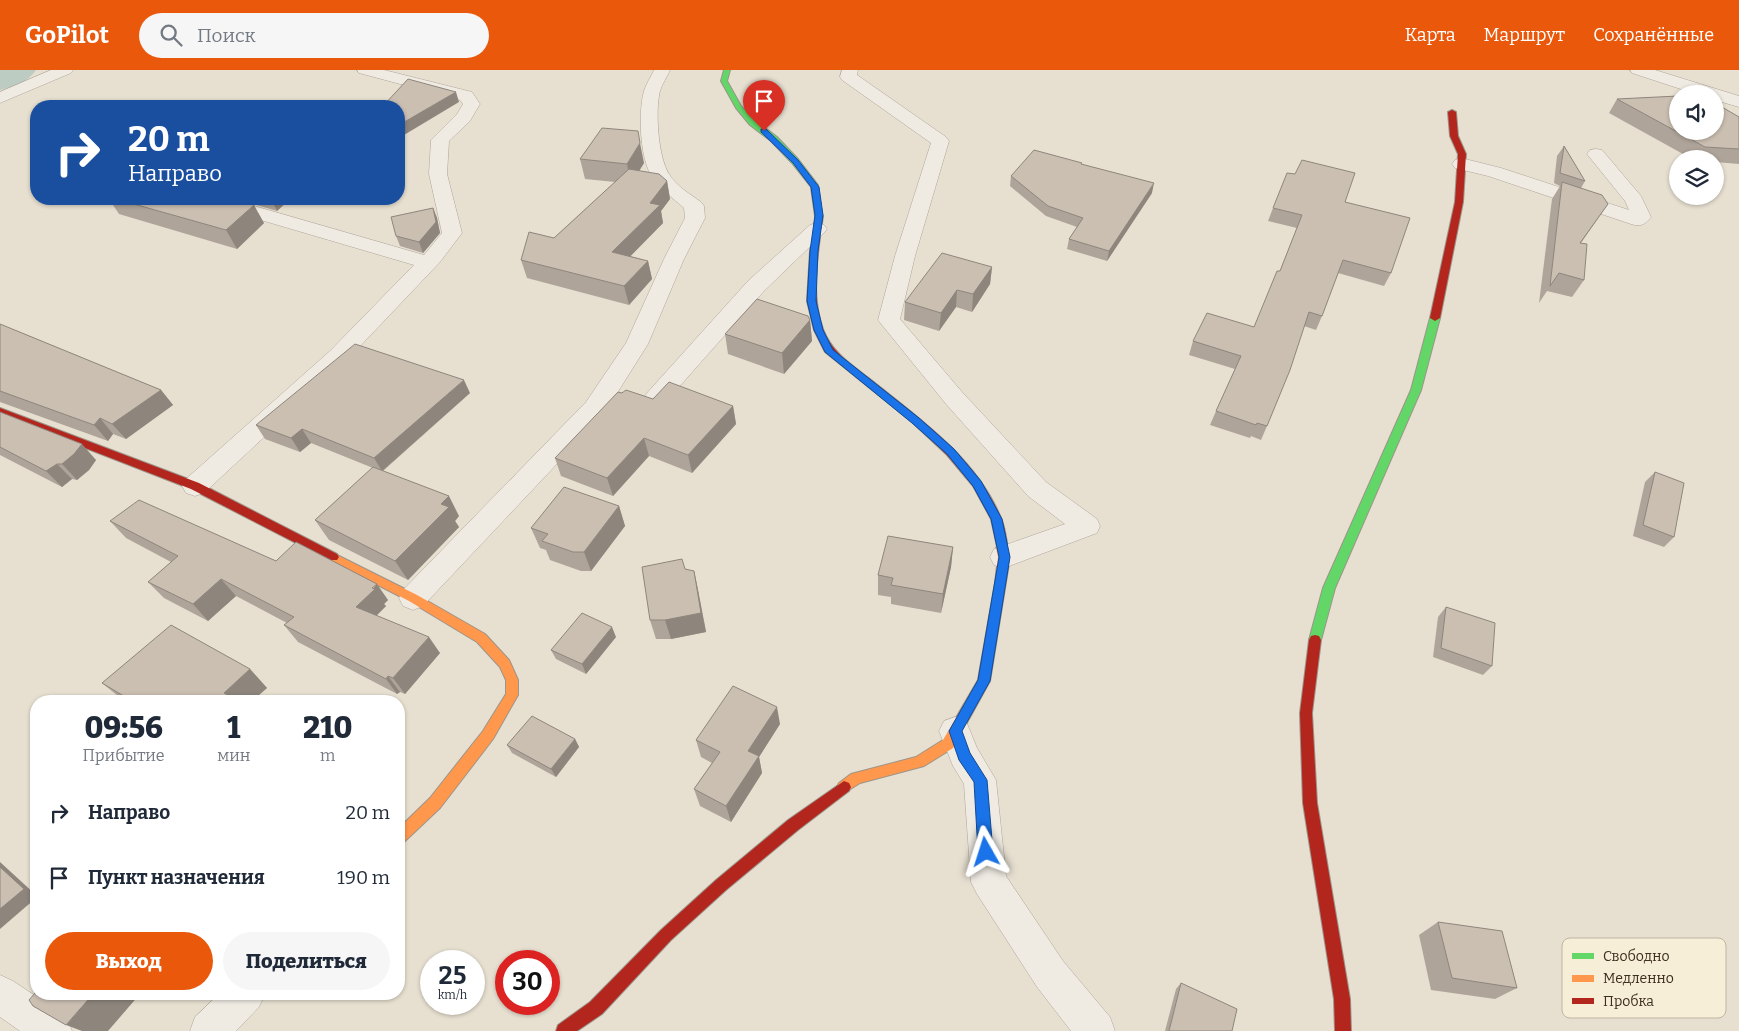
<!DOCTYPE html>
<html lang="ru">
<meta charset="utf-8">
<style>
body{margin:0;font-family:Bitter,serif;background:#f6f6f7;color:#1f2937;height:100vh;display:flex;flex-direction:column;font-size:19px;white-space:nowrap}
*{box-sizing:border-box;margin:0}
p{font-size:16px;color:#747a83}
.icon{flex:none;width:28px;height:28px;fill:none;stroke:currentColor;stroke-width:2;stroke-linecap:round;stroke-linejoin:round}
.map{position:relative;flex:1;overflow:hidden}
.drawer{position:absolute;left:30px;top:625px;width:375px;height:305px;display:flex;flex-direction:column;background:#fff;border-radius:20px;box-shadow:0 1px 4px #0004}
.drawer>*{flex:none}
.hud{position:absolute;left:30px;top:30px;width:375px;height:105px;border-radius:20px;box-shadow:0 1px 4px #0004;background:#1a4fa0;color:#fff;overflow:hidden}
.controls{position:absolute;left:1669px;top:15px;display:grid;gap:10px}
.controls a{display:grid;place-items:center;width:55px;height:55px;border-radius:50%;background:#fff;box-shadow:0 1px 4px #0004;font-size:25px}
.speed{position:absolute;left:420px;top:880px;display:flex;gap:10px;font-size:25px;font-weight:700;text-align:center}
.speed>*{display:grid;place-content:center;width:65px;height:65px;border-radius:50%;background:#fff;box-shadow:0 1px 4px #0004;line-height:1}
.speed small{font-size:12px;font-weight:400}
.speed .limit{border:8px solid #d22;background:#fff;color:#111}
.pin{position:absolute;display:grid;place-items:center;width:42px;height:42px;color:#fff;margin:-51px -21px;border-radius:50% 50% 50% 0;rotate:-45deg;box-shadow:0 0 5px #0007}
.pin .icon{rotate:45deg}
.me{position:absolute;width:55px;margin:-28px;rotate:354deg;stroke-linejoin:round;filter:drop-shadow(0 0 4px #0008)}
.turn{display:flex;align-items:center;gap:18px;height:105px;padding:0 15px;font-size:22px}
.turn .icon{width:65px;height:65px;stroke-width:2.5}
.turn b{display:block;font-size:35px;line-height:42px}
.eta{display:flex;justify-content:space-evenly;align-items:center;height:85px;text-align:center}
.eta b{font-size:30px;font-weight:800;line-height:35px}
.action{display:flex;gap:10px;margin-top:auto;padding:10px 15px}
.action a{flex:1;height:58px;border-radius:30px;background:#ea580c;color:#fff;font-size:20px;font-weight:800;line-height:58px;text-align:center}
.action a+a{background:#f6f6f7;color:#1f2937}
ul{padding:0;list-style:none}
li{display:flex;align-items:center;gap:15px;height:65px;padding:0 15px}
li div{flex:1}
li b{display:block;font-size:19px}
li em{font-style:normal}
header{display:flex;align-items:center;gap:30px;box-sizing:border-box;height:70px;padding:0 25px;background:#ea580c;color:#fff}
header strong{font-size:24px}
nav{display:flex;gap:28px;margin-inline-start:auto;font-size:18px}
.search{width:350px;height:45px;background:#f6f6f7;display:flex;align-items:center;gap:12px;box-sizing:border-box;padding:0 18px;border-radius:28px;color:#747a83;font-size:19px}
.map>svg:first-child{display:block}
</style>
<header>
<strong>GoPilot</strong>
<div class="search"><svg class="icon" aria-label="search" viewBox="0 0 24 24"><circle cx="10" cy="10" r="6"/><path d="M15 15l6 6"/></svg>Поиск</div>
<nav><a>Карта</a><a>Маршрут</a><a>Сохранённые</a></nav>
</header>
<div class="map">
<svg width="1739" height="961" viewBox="0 0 1739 961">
<rect width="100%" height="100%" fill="#e7e0d1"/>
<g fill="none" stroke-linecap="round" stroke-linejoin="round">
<path fill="#bcccc2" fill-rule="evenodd" d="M0 0H36C27 13 15 16 0 20Z"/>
<g stroke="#ada599" stroke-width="1">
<g id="street">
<polygon points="51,0 73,0 71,3 0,33 0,22"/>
<polygon points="357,0 384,0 472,22 480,34 470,51 449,71 447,104 462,163 440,192 346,291 204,423 195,426 186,423 182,416 186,409 330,281 414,195 203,133 201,129 230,129 424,185 442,163 429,104 431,70 457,44 463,34 460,30 359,3"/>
<path d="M654 0H670C667 7 662 14 660 21 655 40 658 87 669 104 676 116 690 124 701 132L704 136 705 148 684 189 648 274 604 344 423 536 413 540 403 536 399 528 403 520 586 332 626 273 664 189 685 148 684 138C673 128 659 119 651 105 640 87 638 42 644 21 646 14 651 7 654 0Z"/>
<polygon points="842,0 858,0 857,5 946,67 949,71 915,186 900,249 962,322 1046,412 1097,449 1100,456 1097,463 1004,498 994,495 990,487 994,479 1065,454 1028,426 946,334 878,250 895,186 931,73 842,10 840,7"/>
<polygon points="1630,0 1655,0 1739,26 1739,37 1715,30 1715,24 1696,24 1632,3"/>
<path d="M1596 79 1602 80 1641 126 1651 147C1645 155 1640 157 1631 154L1488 106 1455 98 1452 94 1455 90 1461 88 1501 98 1629 140 1625 131 1587 84 1590 80Z"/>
<polygon points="817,153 824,155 827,159 824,163 764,221 663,335 655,337 647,335 643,329 647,323 748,211 810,155"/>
<polygon points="955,647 966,651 977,678 996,710 1006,806 1063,891 1110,947 1115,961 1071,961 1037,917 977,824 971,812 964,714 953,696 939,661 944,651"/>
<polygon points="0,905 13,911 67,947 72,961 20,961 0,947"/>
<polygon points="219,924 265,924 259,937 236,961 190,961 195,947"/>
</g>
</g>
<g stroke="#9c958a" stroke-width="2">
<g id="fast">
<polygon points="724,0 730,0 727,11 741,36 756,51 777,67 798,89 818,115 822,148 815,146 811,117 792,93 771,71 750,55 736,38 721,11"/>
<polygon points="1435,245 1440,248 1421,320 1335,518 1321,570 1319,574 1315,575 1311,574 1309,570 1323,518 1411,320 1430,248"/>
</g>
</g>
<g stroke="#9c958a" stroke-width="2">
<g id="slow">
<polygon points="1002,474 1006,475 1010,487 990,611 953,678 924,696 860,713 844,723 839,721 837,717 839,713 851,704 916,687 943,670 978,610 995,513 998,487 996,478 998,475"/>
<polygon points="333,483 417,525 485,564 509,590 518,610 518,625 493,669 440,738 404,772 399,774 399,758 430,728 483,661 506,624 506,610 500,597 477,572 409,531 329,490 327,487 329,484"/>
</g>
</g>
<g stroke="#9c958a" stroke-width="2">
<g id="jam">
<polygon points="1452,40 1456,42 1458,66 1466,84 1463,132 1440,248 1435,251 1430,248 1455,132 1458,84 1450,66 1448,42"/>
<path d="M816 144 823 146C818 183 810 223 823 259 833 285 855 297 875 313 923 351 977 390 1001 448 1005 457 1006 468 1008 478L1006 481H998L991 449 973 416 947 385 912 352 825 282 814 260 807 231 810 181Z"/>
<polygon points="0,338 199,413 337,484 339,487 337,490 329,490 191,419 0,345"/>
<polygon points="1315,565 1319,566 1321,570 1312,643 1317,733 1350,929 1351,961 1335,961 1334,929 1303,733 1300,643 1309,570 1311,566"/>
<polygon points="844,711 849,713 851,717 849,721 798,760 726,820 671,870 602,944 577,961 556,961 558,955 590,932 661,860 716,810 788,750"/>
</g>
</g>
<use href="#street" fill="#efebe3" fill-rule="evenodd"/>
<use href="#fast" fill="#63d668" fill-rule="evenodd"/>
<use href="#slow" fill="#ff974d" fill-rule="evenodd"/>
<use href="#jam" fill="#b3261e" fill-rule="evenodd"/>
</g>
<g fill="#afa499">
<polygon points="1617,29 1739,47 1739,94 1715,92 1715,89 1692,89 1609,43"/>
<polygon points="1564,76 1585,111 1581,118 1608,134 1581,173 1584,210 1572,227 1547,221 1539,233 1552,129 1560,116 1554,113 1557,86"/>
<polygon points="580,89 644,93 639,101 667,111 670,129 661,141 663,153 630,186 648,191 652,209 629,235 527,208 521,190 554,168 615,112 585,109"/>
<polygon points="1081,95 1152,123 1107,191 1067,179 1069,169 1077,157 1046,146 1010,116 1011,106"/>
<polygon points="109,129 233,129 264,153 237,179 119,144"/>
<polygon points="236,129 290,129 277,141"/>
<polygon points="1345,132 1391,203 1384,216 1338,203 1322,246 1316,260 1304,256 1267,356 1261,370 1251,366 1250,368 1210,355 1216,341 1235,299 1189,285 1193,271 1254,257 1280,201 1297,158 1268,151 1273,138"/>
<polygon points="433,138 437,148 440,163 423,183 400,176 396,166"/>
<polygon points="992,197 990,214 972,242 956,237 939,261 904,250 905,232"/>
<polygon points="810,250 812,271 784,304 728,284 725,264"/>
<polygon points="0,254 161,320 173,335 126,369 113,364 108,371 0,332"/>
<polygon points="470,323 383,401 459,446 455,451 459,457 408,510 329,470 315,450 373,398 311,373 300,382 265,369 256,355"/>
<polygon points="622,323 653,329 733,336 736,354 692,403 649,386 613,426 561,406 555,388"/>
<polygon points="0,342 96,390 89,400 77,410 72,409 62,417 0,385"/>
<polygon points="1655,402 1674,467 1664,477 1633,466 1645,412"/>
<polygon points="619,436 625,456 591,501 581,501 550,490 546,480 540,478 531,458"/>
<polygon points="110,451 276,491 388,530 384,534 386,536 376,546 440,583 405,624 400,622 397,624 298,572 284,555 287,553 236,526 208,551 164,528 148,512 171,492 126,468"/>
<polygon points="953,477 951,497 941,543 891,534 891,527 878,525 878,505"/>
<polygon points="685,499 694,501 698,520 706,562 671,569 656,569 650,550"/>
<polygon points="1446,537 1492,596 1483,605 1433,587 1438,547"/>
<polygon points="616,567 586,604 556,589 551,580"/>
<polygon points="250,599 267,618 252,631 124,631 102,613"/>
<polygon points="780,654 759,687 762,703 731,752 700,736 694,719 712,693 701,687 696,670"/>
<polygon points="575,669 579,677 556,707 512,683 507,675"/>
<polygon points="1438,852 1517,918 1495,929 1431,920 1419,865"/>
<polygon points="1181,913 1232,961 1165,961 1176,919"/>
</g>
<g fill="#8e867d">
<polygon points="456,22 459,32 399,68 399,55"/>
<polygon points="640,73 644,93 631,114 627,94"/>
<polygon points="667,111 670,129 661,141 663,153 617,200 612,182"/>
<polygon points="1154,113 1152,123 1107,191 1109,181"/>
<polygon points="271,129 290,129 277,141"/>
<polygon points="254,135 264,153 237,179 226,160"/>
<polygon points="433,138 437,148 440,163 423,183 419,172"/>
<polygon points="648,191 652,209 629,235 624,216"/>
<polygon points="992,197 990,214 972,242 973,224"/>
<polygon points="957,220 956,237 939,261 941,243"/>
<polygon points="810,250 812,271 784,304 782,283"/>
<polygon points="464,310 470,323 382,401 374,388"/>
<polygon points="161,320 173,335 126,369 112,354"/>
<polygon points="733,336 736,354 692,403 688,385"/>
<polygon points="100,348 113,364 108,371 94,355"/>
<polygon points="302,359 311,373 300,382 291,368"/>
<polygon points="644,368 649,386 613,426 607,408"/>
<polygon points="82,374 96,390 89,400 77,410 62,394"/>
<polygon points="57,394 72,409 62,417 46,401"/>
<polygon points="449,426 459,446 455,451 459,457 408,510 395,491 441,434"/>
<polygon points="619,436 625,456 591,501 584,482"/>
<polygon points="953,477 951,497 941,543 943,524"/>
<polygon points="694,501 698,520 706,562 671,569 665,550"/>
<polygon points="221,509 236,526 208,551 193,534"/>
<polygon points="377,514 388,530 384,534 386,536 368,554 356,537"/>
<polygon points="612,557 616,567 586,604 582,594"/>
<polygon points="429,567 440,583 405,624 393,608"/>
<polygon points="250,599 267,618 252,631 232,631 224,623"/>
<polygon points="388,606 400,622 397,624 386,609"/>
<polygon points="777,637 780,654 759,687 762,703 731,752 726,736 748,681"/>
<polygon points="575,669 579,677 556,707 551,699"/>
<polygon points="0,792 36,825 36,828 0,859"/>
<polygon points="93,924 140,924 108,961 82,961 66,955"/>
</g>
<g fill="#cbbfb2" stroke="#8e867d">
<polygon points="408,9 456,22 399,55 399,36 383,36"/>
<polygon points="1678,26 1678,61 1715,61 1715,33 1739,47 1739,79 1705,77 1617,29"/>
<polygon points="602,58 638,61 640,73 627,94 580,89"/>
<polygon points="1564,76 1585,111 1560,103"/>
<polygon points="1034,80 1082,93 1081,94 1154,113 1109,181 1069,169 1083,148 1048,136 1011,106"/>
<polygon points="1302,90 1355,103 1345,132 1410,148 1391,203 1343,190 1322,246 1309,242 1290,300 1267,356 1257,353 1256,355 1216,341 1241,286 1193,271 1207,243 1254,257 1277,201 1280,201 1302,145 1273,138 1287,103 1295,104"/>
<polygon points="629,99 659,104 667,111 650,133 660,135 612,182 648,191 624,216 521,190 529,162 554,168"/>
<polygon points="1562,112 1602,125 1608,134 1580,173 1587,174 1584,210 1559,203 1550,216"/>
<polygon points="116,129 233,129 254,135 226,160"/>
<polygon points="433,138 436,152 419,172 396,166 391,147"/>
<polygon points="942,183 992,197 973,224 957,220 941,243 905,232"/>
<polygon points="757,229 808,246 810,250 782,283 725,264"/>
<polygon points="0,254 161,320 112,354 100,348 94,355 0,321"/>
<polygon points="355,274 464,310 374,388 302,359 291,368 256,355"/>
<polygon points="669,312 733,336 688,385 644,368 607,408 555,388 618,322 622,323 626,320 653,329"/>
<polygon points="0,342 82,374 74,384 62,394 57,394 46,401 0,377"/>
<polygon points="373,397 449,426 441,434 449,437 395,491 315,450"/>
<polygon points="1655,402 1684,413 1674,467 1643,455"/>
<polygon points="564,417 619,436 584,482 573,482 542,471 548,464 531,458"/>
<polygon points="139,430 276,491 296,472 377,514 372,518 375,519 356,537 429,567 393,608 388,606 386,609 284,555 294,547 221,509 193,534 148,512 178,486 110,451"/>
<polygon points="888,466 953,477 943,524 891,515 893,508 878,505"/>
<polygon points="682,489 685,499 694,501 701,543 665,550 650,550 642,497"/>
<polygon points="1446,537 1495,553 1492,596 1441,578"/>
<polygon points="582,543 612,557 582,594 551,580"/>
<polygon points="171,555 250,599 224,623 239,631 132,631 102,613"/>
<polygon points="733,616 777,637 748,681 759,686 726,736 694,719 720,682 696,670"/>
<polygon points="532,646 575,669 551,699 507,675"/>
<polygon points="0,797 24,819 0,839"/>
<polygon points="1438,852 1502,861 1517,918 1452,908"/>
<polygon points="1181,913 1237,939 1232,961 1169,961"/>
<polygon points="36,922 36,924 93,924 66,955 33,936 29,930"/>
</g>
<polygon fill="#1a73e8" stroke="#114b97" points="761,59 766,59 798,90 819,117 823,145 818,181 816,231 823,260 833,280 919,348 954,379 981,411 1002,449 1010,487 990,611 962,661 970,683 987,710 993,782 991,787 986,789 980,787 978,782 974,712 959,690 949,661 978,610 999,487 991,449 973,416 947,384 912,353 825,282 814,260 807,231 810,181 815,145 811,117 793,93 761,62"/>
<rect x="1562" y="868" width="164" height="80" rx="8" fill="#f7eed8" stroke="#bfb4a1" stroke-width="1"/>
<rect x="1572" y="883" width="22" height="6" fill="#63d668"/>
<rect x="1572" y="905" width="22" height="7" fill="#ff974d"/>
<rect x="1572" y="928" width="22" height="6" fill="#b3261e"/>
<g font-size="14" fill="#3d2e20">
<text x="1603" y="891">Свободно</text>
<text x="1603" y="913">Медленно</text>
<text x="1603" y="936">Пробка</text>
</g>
</svg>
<div class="controls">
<a><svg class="icon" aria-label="sound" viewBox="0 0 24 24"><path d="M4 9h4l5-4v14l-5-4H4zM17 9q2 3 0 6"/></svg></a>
<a><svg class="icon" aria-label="layers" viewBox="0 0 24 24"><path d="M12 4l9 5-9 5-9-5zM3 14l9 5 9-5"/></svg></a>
</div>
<div class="speed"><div>25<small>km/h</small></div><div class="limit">30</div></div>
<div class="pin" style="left:764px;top:61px;background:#d93025"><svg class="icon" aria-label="arrive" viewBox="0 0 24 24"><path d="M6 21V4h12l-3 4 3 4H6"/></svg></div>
<svg class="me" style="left:986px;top:782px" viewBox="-20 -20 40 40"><path d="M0-17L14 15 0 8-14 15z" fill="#1a73e8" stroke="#fff" stroke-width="4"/></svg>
<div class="hud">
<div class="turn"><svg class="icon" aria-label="right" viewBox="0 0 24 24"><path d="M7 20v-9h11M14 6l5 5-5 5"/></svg><div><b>20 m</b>Направо</div></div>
</div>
<section class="drawer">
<div class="eta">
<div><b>09:56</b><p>Прибытие</p></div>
<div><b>1</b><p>мин</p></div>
<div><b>210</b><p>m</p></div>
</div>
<ul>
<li><svg class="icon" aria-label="right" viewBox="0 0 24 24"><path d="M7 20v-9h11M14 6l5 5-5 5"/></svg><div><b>Направо</b></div><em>20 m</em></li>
<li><svg class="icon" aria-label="arrive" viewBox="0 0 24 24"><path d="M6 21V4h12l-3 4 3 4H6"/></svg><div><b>Пункт назначения</b></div><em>190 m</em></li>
</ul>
<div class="action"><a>Выход</a><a>Поделиться</a></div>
</section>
</div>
